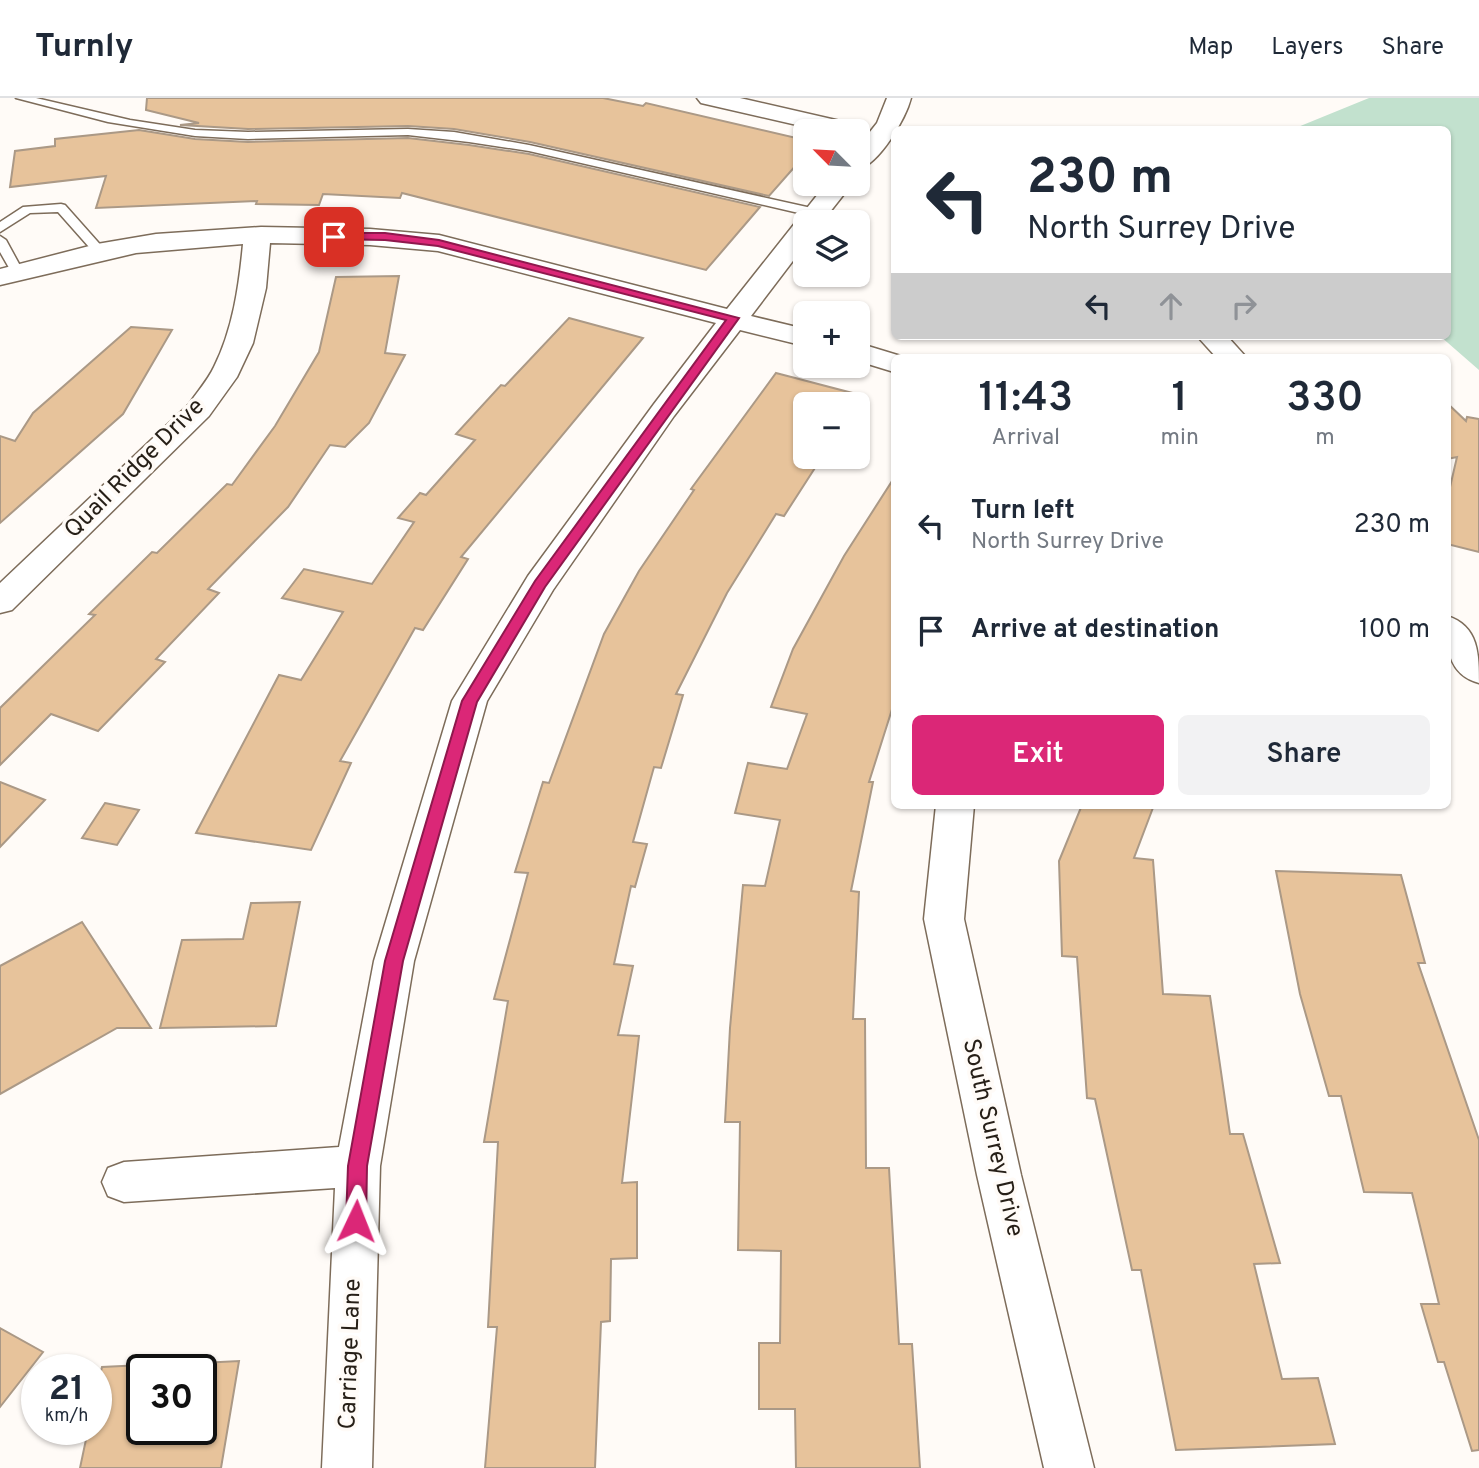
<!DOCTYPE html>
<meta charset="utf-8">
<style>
body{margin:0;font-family:Overpass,sans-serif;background:#f2f2f3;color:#1f2937;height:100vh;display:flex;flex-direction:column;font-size:26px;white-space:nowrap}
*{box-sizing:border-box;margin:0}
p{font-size:23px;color:#747a83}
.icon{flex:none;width:38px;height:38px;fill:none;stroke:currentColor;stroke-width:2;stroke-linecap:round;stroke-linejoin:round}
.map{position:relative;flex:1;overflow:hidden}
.side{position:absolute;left:891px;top:256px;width:560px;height:455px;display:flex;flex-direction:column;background:#fff;border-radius:10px;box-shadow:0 2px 5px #0004}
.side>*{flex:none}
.guide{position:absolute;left:891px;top:28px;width:560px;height:214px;border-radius:10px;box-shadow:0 2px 5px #0004;background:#fff;color:#1f2937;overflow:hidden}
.needle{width:46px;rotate:294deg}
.controls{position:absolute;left:793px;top:21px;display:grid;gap:14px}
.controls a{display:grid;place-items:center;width:77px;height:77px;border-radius:10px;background:#fff;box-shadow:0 2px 5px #0004;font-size:35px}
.speed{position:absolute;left:21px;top:1256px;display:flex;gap:14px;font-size:35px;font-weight:700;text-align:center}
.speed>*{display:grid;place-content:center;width:91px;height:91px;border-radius:50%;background:#fff;box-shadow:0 2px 5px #0004;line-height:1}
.speed small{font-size:18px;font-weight:400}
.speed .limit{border:4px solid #111;border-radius:10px;background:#fff;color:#111}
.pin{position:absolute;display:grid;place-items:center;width:60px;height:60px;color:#fff;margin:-30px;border-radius:14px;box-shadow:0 4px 10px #0006}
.me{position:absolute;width:77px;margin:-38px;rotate:2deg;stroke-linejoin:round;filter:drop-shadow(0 0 5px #0008)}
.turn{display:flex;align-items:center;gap:24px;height:147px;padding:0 21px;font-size:32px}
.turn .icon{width:91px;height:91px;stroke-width:2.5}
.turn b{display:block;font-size:49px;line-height:60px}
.lanes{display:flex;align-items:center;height:66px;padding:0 21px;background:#0003;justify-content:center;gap:35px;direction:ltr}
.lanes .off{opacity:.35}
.eta{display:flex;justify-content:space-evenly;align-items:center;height:119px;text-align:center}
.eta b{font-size:42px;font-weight:600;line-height:49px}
.action{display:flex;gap:14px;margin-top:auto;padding:14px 21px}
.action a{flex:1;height:80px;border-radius:10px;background:#db2777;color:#fff;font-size:28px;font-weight:600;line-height:80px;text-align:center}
.action a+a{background:#f2f2f3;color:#1f2937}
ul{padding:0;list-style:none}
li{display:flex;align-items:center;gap:21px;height:105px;padding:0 21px}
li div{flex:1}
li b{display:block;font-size:26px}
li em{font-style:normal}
header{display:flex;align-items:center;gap:42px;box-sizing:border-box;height:98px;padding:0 35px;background:#fff;border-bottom:2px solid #e0e1e3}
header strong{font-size:33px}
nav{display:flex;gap:38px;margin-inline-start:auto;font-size:24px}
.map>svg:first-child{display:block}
</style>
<header>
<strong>Turnly</strong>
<nav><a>Map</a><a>Layers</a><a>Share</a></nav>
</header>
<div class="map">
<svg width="1479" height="1370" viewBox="0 0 1479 1370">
<rect width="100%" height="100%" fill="#fffbf7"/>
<polygon fill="#c2e1ce" points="1369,0 1479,0 1479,272 1440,238 1447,238 1447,32 1293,31"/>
<g fill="#e7c39b" stroke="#ab9986" stroke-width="2">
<polygon points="147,0 603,0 643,8 646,5 805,42 805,57 769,98 530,44 454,31 408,28 248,31 180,27 199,25 146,12"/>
<polygon points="139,32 195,41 248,44 408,40 469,47 529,56 760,109 706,172 402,95 400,100 323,96 319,107 256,106 257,103 96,110 106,78 10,89 15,53 55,48 55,41"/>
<polygon points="399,178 385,255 405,257 369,325 345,349 330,347 288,409 208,491 219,495 156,561 165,564 98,633 51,616 0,667 0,610 95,517 89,516 152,454 157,455 227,386 232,387 275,328 319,254 336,179"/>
<polygon points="569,220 643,240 461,459 468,461 423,532 415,530 340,663 351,665 311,752 196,735 279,577 301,582 343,514 282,500 304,471 372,486 414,424 398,420 420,395 426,397 475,342 456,336 501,287 505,288"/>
<polygon points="131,229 172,232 123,316 0,425 0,338 15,343 33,315"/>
<polygon points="776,275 860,297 855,306 805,306 805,359 822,359 784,418 776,416 727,495 676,596 683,597 661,670 654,669 633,744 647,746 635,789 631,788 614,866 633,868 618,937 639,938 622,1085 637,1084 637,1160 611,1161 610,1223 601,1224 595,1370 485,1370 497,1229 488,1229 498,1044 484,1044 508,903 494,901 528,775 515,774 543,684 549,685 604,536 639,473 694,392 691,391"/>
<polygon points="1447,305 1466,323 1467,319 1479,321 1479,454 1447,446 1447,402 1457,359 1447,361"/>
<polygon points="894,380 894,605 869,684 873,684 851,793 859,794 853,921 865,921 866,1070 889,1070 899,1246 912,1246 920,1370 796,1370 795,1311 759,1311 759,1245 780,1245 781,1153 738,1152 740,1024 725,1024 730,930 743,787 765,788 780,722 735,715 748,665 787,671 807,616 771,609 793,551 844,458"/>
<polygon points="0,684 45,702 0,749"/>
<polygon points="105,705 139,712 117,747 82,740"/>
<polygon points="1082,707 1154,707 1134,760 1153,762 1163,896 1210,898 1230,1036 1243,1036 1280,1165 1254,1166 1282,1281 1318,1280 1335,1346 1176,1352 1141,1172 1132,1172 1095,1001 1087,1000 1077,859 1062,858 1059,763"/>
<polygon points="1276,773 1401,777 1425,865 1418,865 1479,1042 1479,1352 1472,1353 1444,1264 1438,1264 1421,1206 1439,1206 1412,1095 1364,1094 1341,998 1329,998 1300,896"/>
<polygon points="300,804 276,928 160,930 182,842 243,841 251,805"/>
<polygon points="82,824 151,930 117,930 0,996 0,868"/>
<polygon points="0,1230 43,1254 0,1309"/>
<polygon points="239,1263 221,1370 80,1370 88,1332 96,1332 96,1295 102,1269 142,1267 142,1332 201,1332 201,1265"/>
</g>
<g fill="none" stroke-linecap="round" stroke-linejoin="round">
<g stroke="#7d6c5a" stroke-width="3">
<g id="lane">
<polygon points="16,0 36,0 130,22 195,32 248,34 408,31 454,34 529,47 816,111 822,115 816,119 529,53 469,44 408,37 248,41 195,38 108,24"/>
<polygon points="61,106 65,107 105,152 105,158 97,158 58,114 30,115 0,134 0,124 23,109"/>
<polygon points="0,138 6,142 24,175 23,178 13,178 12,175 0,154"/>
</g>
</g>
<g stroke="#7d6c5a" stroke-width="3">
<g id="street">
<polygon points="697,0 740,0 862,28 865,33 858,39 858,33 823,33 701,5"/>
<path d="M887 0H911C906 20 879 67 858 71V49L877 25Z"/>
<path d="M826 86H852L822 124H805V147L751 218 805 231V248L740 232 674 318 553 492 487 603 414 863 380 1068 372 1370H322L335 1090 124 1104 108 1098 102 1084 108 1070 124 1064 339 1049 374 863 452 603 528 478 654 306 716 225 438 153 370 147 270 145 266 190 253 245 237 279 209 318 12 512 0 515V485L189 306C197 294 208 282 214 269 233 231 239 188 243 146L136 155 0 187V171L97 146 156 136 261 129 370 131 439 137 727 211Z"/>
<polygon points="1197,238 1227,238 1246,259 1216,259"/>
<polygon points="858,245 904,259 894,259 894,274 858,263"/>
<path d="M1447 518C1479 528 1479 557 1479 585 1446 576 1447 547 1447 518Z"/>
<polygon points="936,707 974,707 964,821 1021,1077 1094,1370 1044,1370 977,1077 924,821"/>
</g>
</g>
<use href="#lane" fill="#fff" fill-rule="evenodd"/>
<use href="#street" fill="#fff" fill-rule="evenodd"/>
</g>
<polygon fill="#db2777" stroke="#8e194d" stroke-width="2" points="334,135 385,135 439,142 739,220 545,489 477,604 403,863 367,1068 366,1123 363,1130 356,1132 349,1130 346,1123 348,1068 385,863 462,603 535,483 726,222 438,148 385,142 330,141 330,136"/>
<g text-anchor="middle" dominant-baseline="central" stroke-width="7" stroke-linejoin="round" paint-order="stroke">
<g font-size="24" fill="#261f17" stroke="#fffbf7">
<text transform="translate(135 371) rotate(-45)">Quail Ridge Drive</text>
<text transform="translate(992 1040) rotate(77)">South Surrey Drive</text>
<text transform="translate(351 1256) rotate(-88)">Carriage Lane</text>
</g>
</g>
</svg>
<div class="controls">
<a><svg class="needle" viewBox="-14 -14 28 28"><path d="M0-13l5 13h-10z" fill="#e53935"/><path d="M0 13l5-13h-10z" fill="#747a83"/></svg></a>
<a><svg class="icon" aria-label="layers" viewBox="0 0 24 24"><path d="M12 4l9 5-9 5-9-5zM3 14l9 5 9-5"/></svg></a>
<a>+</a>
<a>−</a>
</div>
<div class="speed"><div>21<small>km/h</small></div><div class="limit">30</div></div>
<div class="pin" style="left:334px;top:139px;background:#d93025"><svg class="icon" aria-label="arrive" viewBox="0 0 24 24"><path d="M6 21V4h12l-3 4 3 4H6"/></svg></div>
<svg class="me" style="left:356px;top:1123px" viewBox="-20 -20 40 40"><path d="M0-17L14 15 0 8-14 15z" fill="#db2777" stroke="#fff" stroke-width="4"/></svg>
<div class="guide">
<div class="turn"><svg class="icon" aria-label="left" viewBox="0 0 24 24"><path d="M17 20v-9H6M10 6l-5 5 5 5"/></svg><div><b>230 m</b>North Surrey Drive</div></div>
<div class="lanes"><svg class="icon" aria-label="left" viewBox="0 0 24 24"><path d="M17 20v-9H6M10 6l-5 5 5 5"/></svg><svg class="icon off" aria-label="ahead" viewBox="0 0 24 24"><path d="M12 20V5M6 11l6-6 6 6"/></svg><svg class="icon off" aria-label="right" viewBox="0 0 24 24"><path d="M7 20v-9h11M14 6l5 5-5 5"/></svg></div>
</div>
<section class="side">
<div class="eta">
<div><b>11:43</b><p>Arrival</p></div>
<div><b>1</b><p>min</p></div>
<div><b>330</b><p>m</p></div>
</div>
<ul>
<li><svg class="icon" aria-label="left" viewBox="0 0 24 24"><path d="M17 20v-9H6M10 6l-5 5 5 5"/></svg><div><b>Turn left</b><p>North Surrey Drive</p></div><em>230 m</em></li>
<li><svg class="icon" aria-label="arrive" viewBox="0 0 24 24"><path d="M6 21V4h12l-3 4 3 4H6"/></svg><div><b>Arrive at destination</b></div><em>100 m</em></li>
</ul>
<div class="action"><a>Exit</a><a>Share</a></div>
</section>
</div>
